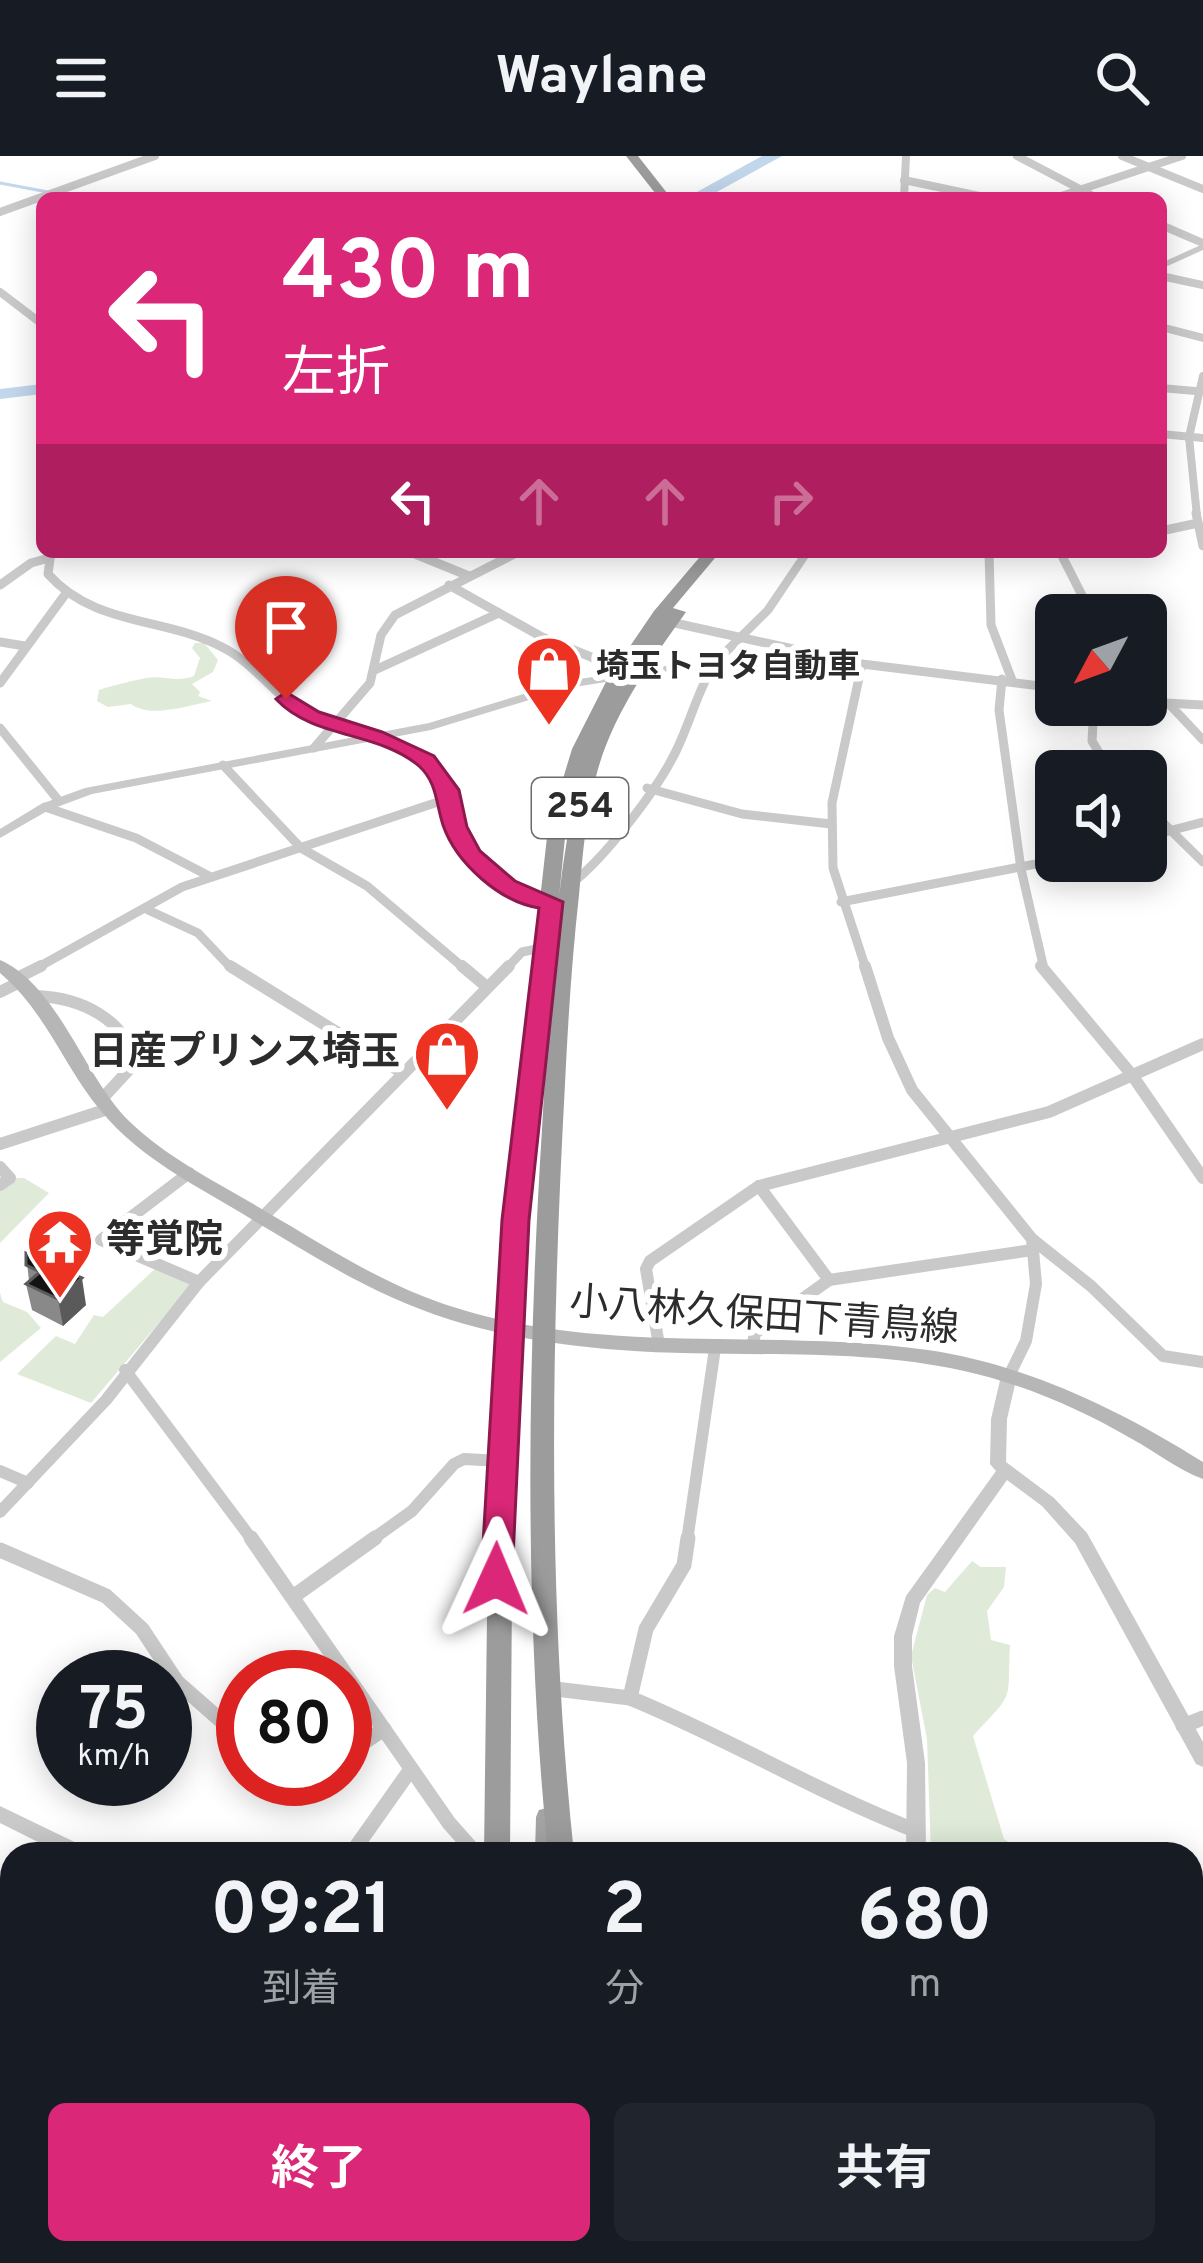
<!DOCTYPE html>
<html lang="ja">
<meta charset="utf-8">
<style>
body{margin:0;font-family:Overpass,"Noto Sans JP",sans-serif;background:#20242c;color:#f1f3f6;height:100vh;display:flex;flex-direction:column;font-size:45px;white-space:nowrap}
*{box-sizing:border-box;margin:0}
p{font-size:39px;color:#9ea1a6}
.icon{flex:none;width:66px;height:66px;fill:none;stroke:currentColor;stroke-width:2;stroke-linecap:round;stroke-linejoin:round}
.map{position:relative;flex:1;overflow:hidden}
.details{position:absolute;left:0px;top:1686px;width:1203px;height:423px;display:flex;flex-direction:column;background:#171b24;border-radius:36px 36px 0 0;box-shadow:0 6px 30px #0003}
.details>*{flex:none}
.hud{position:absolute;left:36px;top:36px;width:1131px;height:366px;border-radius:18px;box-shadow:0 6px 30px #0003;background:#db2777;color:#fff;overflow:hidden}
.needle{width:78px;rotate:229deg}
.fabs{position:absolute;left:1035px;top:438px;display:grid;gap:24px}
.fabs a{display:grid;place-items:center;width:132px;height:132px;border-radius:18px;background:#171b24;box-shadow:0 6px 30px #0003;font-size:60px}
.speed{position:absolute;left:36px;top:1494px;display:flex;gap:24px;font-size:60px;font-weight:700;text-align:center}
.speed>*{display:grid;place-content:center;width:156px;height:156px;border-radius:50%;background:#171b24;box-shadow:0 6px 30px #0003;line-height:1}
.speed small{font-size:30px;font-weight:400}
.speed .limit{border:18px solid #d22;background:#fff;color:#111}
.pin{position:absolute;display:grid;place-items:center;width:102px;height:102px;color:#fff;margin:-123px -51px;border-radius:50% 50% 50% 0;rotate:-45deg;box-shadow:0 0 12px #0007}
.pin .icon{rotate:45deg}
.me{position:absolute;width:132px;margin:-66px;rotate:1deg;stroke-linejoin:round;filter:drop-shadow(0 0 9px #0008)}
.turn{display:flex;align-items:center;gap:42px;height:252px;padding:0 48px;font-size:54px}
.turn .icon{width:156px;height:156px;stroke-width:2.5}
.turn b{display:block;font-size:84px;line-height:102px}
.lanes{display:flex;align-items:center;height:114px;padding:0 48px;background:#0003;justify-content:center;gap:60px;direction:ltr}
.lanes .off{opacity:.35}
.eta{display:flex;justify-content:space-evenly;align-items:center;height:204px;text-align:center}
.eta b{font-size:72px;font-weight:700;line-height:84px}
.button{display:flex;gap:24px;margin-top:auto;padding:24px 48px}
.button a{flex:1;height:138px;border-radius:18px;background:#db2777;color:#fff;font-size:48px;font-weight:700;line-height:138px;text-align:center}
.button a+a{background:#20242c;color:#f1f3f6}
header{display:flex;justify-content:space-between;align-items:center;height:156px;padding:0 48px;background:#171b24;font-size:54px;font-weight:700}
.map>svg:first-child{display:block}
</style>
<header><svg class="icon" aria-label="menu" viewBox="0 0 24 24"><path d="M4 6h16M4 12h16M4 18h16"/></svg>Waylane<svg class="icon" aria-label="search" viewBox="0 0 24 24"><circle cx="10" cy="10" r="6"/><path d="M15 15l6 6"/></svg></header>
<div class="map">
<svg width="1203" height="2107" viewBox="0 0 1203 2107">
<rect width="100%" height="100%" fill="#fff"/>
<g fill="#dfebd8">
<path d="M195 487H204L218 504 213 516 192 528 200 536 198 540 212 545C188 549 151 563 131 548L108 551 97 545 99 534C111 530 136 524 146 522 164 519 176 527 194 520L200 502 192 492Z"/>
<polygon points="16,1022 24,1022 49,1037 0,1087 0,1025 8,1031"/>
<polygon points="156,1112 191,1129 91,1247 17,1218 56,1180 75,1188 94,1159 103,1161"/>
<polygon points="0,1137 3,1146 27,1156 41,1172 0,1206"/>
<path d="M972 1405 981 1411H1006L1004 1431 987 1455 991 1484 1010 1489C1007 1548 1016 1534 973 1580L1004 1683 1026 1698H931L927 1583 911 1500 927 1439 935 1432 945 1436Z"/>
<polygon points="1191,2020 1203,2026 1203,2107 1137,2107 1134,2097 1191,2097"/>
</g>
<g fill="none" stroke-linecap="round" stroke-linejoin="round">
<polyline stroke="#c2d6ec" stroke-width="3" points="0,27 48,36"/>
<g fill="#c2d6ec" fill-rule="evenodd">
<polygon points="762,0 782,0 706,42 686,42"/>
<polygon points="42,228 42,238 0,243 0,233"/>
</g>
<g stroke="#c9c9c9" stroke-width="8">
<polyline points="1017,0 1097,42"/>
<polyline points="1122,0 1203,33"/>
<polyline points="904,24 989,42"/>
<polyline points="1055,42 1182,0"/>
<polyline points="0,56 155,0"/>
<polyline points="1161,69 1203,87"/>
<polyline points="1161,120 1203,129"/>
<polyline points="0,136 42,168"/>
<polyline points="1161,171 1203,182"/>
<polyline points="1161,232 1195,235"/>
<polyline points="1161,278 1203,282"/>
<polyline points="1197,360 1189,281 1203,220"/>
</g>
<g stroke="#c9c9c9" stroke-width="9">
<polyline points="1196,357 1203,390"/>
<polyline points="1161,375 1198,367"/>
<path d="M51 396 48 418C94 470 164 461 222 491 258 509 280 548 316 563 352 578 395 579 427 605 447 622 448 647 455 671 467 712 510 741 551 746"/>
<polyline points="410,396 469,420"/>
<polyline points="989,396 991,469 1012,524"/>
<polyline points="1060,396 1092,459"/>
<polyline points="0,429 31,407 49,402"/>
<polyline points="449,429 542,481 618,512"/>
<polyline points="670,466 862,508 1056,532"/>
<polyline points="0,486 25,490"/>
<polyline points="862,508 832,647 833,712 866,813"/>
<polyline points="375,514 499,457"/>
<polyline points="1002,523 999,554 1021,713 1044,813"/>
<polyline points="0,527 64,440"/>
<polyline points="1146,546 1203,549"/>
<polyline points="1094,549 1092,585 1110,615"/>
<polyline points="1170,549 1203,584"/>
<polyline points="0,572 59,645"/>
<polyline points="314,592 370,527 381,479 395,459 518,396"/>
<polyline points="223,609 301,692 367,730 465,813"/>
<polyline points="647,632 742,658 831,668"/>
<polyline points="1146,650 1203,706"/>
<polyline points="45,651 136,682 209,720"/>
<polyline points="1146,681 1203,666"/>
<path d="M571 728C604 703 659 632 677 593 691 564 698 533 716 506"/>
<polyline points="841,746 1056,704"/>
<polyline points="148,754 198,777 232,813"/>
<polyline points="35,813 182,731 450,642"/>
<polyline points="506,813 522,796 546,791"/>
</g>
<g stroke="#c9c9c9" stroke-width="12">
<polyline points="230,810 401,916"/>
<polyline points="462,810 487,831"/>
<polyline points="865,810 888,882 912,934 1032,1083 1036,1128 1026,1185 1009,1220"/>
<polyline points="1041,810 1132,919 1203,1022"/>
<polyline points="17,822 41,810"/>
<polyline points="0,836 20,826"/>
<path d="M37 840C81 842 123 862 136 906L101 944"/>
<polyline points="0,988 108,953"/>
<polyline points="0,1011 10,1022 0,1029"/>
<polyline points="189,1017 101,1084 199,1126"/>
<polyline points="1032,1083 1091,1130 1163,1200 1203,1206"/>
<polyline points="829,1124 1032,1094"/>
<polyline points="659,1189 646,1113 650,1105 759,1030 1049,956 1203,888"/>
<polyline points="752,1192 755,1177 829,1124 759,1030"/>
<polyline points="125,1214 253,1385"/>
<polyline points="0,1315 28,1327"/>
<polyline points="0,1356 106,1244 199,1126 509,810"/>
<polyline points="370,1385 412,1355 454,1308 464,1303 501,1305"/>
<polyline points="687,1385 715,1192"/>
</g>
<g stroke="#c9c9c9" stroke-width="15">
<polyline points="251,1382 449,1667 472,1693 496,1696"/>
<polyline points="0,1394 106,1440 142,1473 177,1526 243,1584"/>
<polyline points="294,1440 375,1382"/>
<polyline points="547,1532 630,1542 646,1473 684,1409 688,1382"/>
<path d="M630 1542C728 1582 818 1637 917 1675"/>
<polyline points="1183,1570 1203,1562"/>
<polyline points="345,1599 384,1573"/>
<polyline points="293,1623 302,1623"/>
<polyline points="351,1698 411,1613"/>
<polyline points="1191,1782 1203,1782"/>
<polyline points="546,2097 546,2107"/>
<polyline points="57,2107 64,2097"/>
</g>
<g fill="#c9c9c9" fill-rule="evenodd">
<polygon points="902,0 910,0 908,42 900,42"/>
<polygon points="1203,88 1203,94 1161,113 1161,107"/>
<polygon points="802,396 812,396 772,456 720,508 568,532 431,574 92,638 49,654 0,682 0,673 41,648 85,632 429,567 566,525 712,503 764,452"/>
<polygon points="1009,1214 1015,1216 1017,1220 1007,1263 1006,1306 1054,1342 1087,1377 1203,1586 1203,1611 1196,1608 1075,1387 1042,1350 1007,1324 920,1447 912,1480 912,1510 925,1607 926,1698 906,1698 907,1607 894,1510 894,1480 906,1440 996,1315 990,1308 991,1263 1001,1220 1003,1216"/>
<polygon points="0,1650 87,1692 90,1698 62,1698 0,1667"/>
<polygon points="976,2097 998,2097 997,2107 975,2107"/>
</g>
<path fill="#b6b6b6" fill-rule="evenodd" d="M0 804C58 829 84 921 129 965 168 1003 219 1027 265 1055 317 1085 368 1119 425 1141 586 1204 760 1170 928 1194 1028 1209 1118 1253 1203 1306V1323C1178 1314 1156 1296 1132 1283 1080 1253 1023 1228 964 1215 851 1190 735 1203 620 1194 542 1188 463 1174 391 1141 344 1120 300 1092 256 1066 223 1045 187 1027 155 1004 128 985 104 962 85 934 57 893 39 850 0 817Z"/>
<g fill="#a4a4a4" fill-rule="evenodd">
<polygon points="547,1652 555,1654 558,1661 557,1698 535,1698 536,1661 539,1654"/>
<polygon points="390,2097 416,2097 412,2107 386,2107"/>
<polygon points="416,2097 443,2097 438,2107 412,2107"/>
</g>
<g fill="#9c9c9c" fill-rule="evenodd">
<polygon points="626,0 638,0 671,42 659,42"/>
<path d="M704 396H720L673 452 686 456C651 505 615 555 598 613 586 654 583 697 579 739 572 802 568 865 565 928 551 1185 547 1443 574 1698H548C524 1458 527 1214 542 973 549 855 553 736 579 621L566 672 526 1065 513 1305 510 1698H484L489 1305 504 1065 548 672 572 593 607 524 654 455Z"/>
<polygon points="594,2097 624,2097 627,2107 597,2107"/>
<polygon points="626,2097 656,2097 659,2107 629,2107"/>
</g>
</g>
<polygon fill="#898989" points="26,1097 86,1149 63,1170 32,1154 26,1128 29,1125"/>
<polygon fill="#5a5a5a" points="82,1122 86,1149 63,1170 58,1143"/>
<polygon fill="#131313" stroke="#5a5a5a" stroke-width="3" points="26,1097 82,1122 58,1143 26,1128 40,1116 26,1109"/>
<path fill="#db2777" stroke="#8e194d" stroke-width="3" d="M286 536 319 556 382 576 434 600 459 634 467 671 480 695 515 725 563 746 529 1064 512 1423 508 1431H485L481 1423 502 1064 539 752C500 746 456 707 443 669 436 648 437 626 419 610 378 575 313 583 276 543Z"/>
<defs>
<g id="shop-pin" transform="scale(3.45)"><path d="M0 17L-7.5 6A9.5 9.5 0 1 1 7.5 6Z" fill="#ee3222" stroke="#fff"/><path d="M-5-2.5h2.3a2.7 3.5 0 0 1 5.4 0H5L5.5 6h-11ZM-1.5-2.5h3a1.5 2.3 0 0 0-3 0Z" fill="#fff"/></g>
<g id="temple-pin" transform="scale(3.45)"><path d="M0 17L-7.5 6A9.5 9.5 0 1 1 7.5 6Z" fill="#ee3222" stroke="#fff"/><path d="M0-6L5-2H3V0L6.5 2.5H4V6H1.5V3h-3V6H-4V2.5H-6.5L-3 0V-2H-5Z" fill="#fff"/></g>
</defs>
<g fill-rule="evenodd">
<use href="#shop-pin" x="549" y="513"/>
<use href="#shop-pin" x="447" y="898"/>
<use href="#temple-pin" x="60" y="1086"/>
</g>
<g text-anchor="middle" dominant-baseline="central" stroke-width="12" stroke-linejoin="round" paint-order="stroke">
<g font-size="33" font-weight="bold" fill="#2c2c2c" stroke="#fff" text-anchor="start">
<text x="596" y="513">埼玉トヨタ自動車</text>
</g>
<rect fill="#fff" stroke="#6b6b6b" stroke-width="3" x="532" y="622" width="96" height="60" rx="9"/>
<g font-size="36" font-weight="bold" fill="#2c2c2c">
<text x="580" y="652">254</text>
</g>
<g font-size="39" font-weight="bold" fill="#2c2c2c" stroke="#fff" text-anchor="end">
<text x="400" y="898">日産プリンス埼玉</text>
<text x="106" y="1086" text-anchor="start">等覚院</text>
</g>
<g font-size="39" fill="#2c2c2c" stroke="#fff">
<text transform="translate(764 1162) rotate(4)">小八林久保田下青鳥線</text>
</g>
</g>
</svg>
<div class="fabs">
<a><svg class="needle" viewBox="-14 -14 28 28"><path d="M0-13l5 13h-10z" fill="#e53935"/><path d="M0 13l5-13h-10z" fill="#9ea1a6"/></svg></a>
<a><svg class="icon" aria-label="sound" viewBox="0 0 24 24"><path d="M4 9h4l5-4v14l-5-4H4zM17 9q2 3 0 6"/></svg></a>
</div>
<div class="speed"><div>75<small>km/h</small></div><div class="limit">80</div></div>
<div class="pin" style="left:286px;top:543px;background:#d93025"><svg class="icon" aria-label="arrive" viewBox="0 0 24 24"><path d="M6 21V4h12l-3 4 3 4H6"/></svg></div>
<svg class="me" style="left:496px;top:1423px" viewBox="-20 -20 40 40"><path d="M0-17L14 15 0 8-14 15z" fill="#db2777" stroke="#fff" stroke-width="4"/></svg>
<div class="hud">
<div class="turn"><svg class="icon" aria-label="left" viewBox="0 0 24 24"><path d="M17 20v-9H6M10 6l-5 5 5 5"/></svg><div><b>430 m</b>左折</div></div>
<div class="lanes"><svg class="icon" aria-label="left" viewBox="0 0 24 24"><path d="M17 20v-9H6M10 6l-5 5 5 5"/></svg><svg class="icon off" aria-label="ahead" viewBox="0 0 24 24"><path d="M12 20V5M6 11l6-6 6 6"/></svg><svg class="icon off" aria-label="ahead" viewBox="0 0 24 24"><path d="M12 20V5M6 11l6-6 6 6"/></svg><svg class="icon off" aria-label="right" viewBox="0 0 24 24"><path d="M7 20v-9h11M14 6l5 5-5 5"/></svg></div>
</div>
<section class="details">
<div class="eta">
<div><b>09:21</b><p>到着</p></div>
<div><b>2</b><p>分</p></div>
<div><b>680</b><p>m</p></div>
</div>
<div class="button"><a>終了</a><a>共有</a></div>
</section>
</div>
